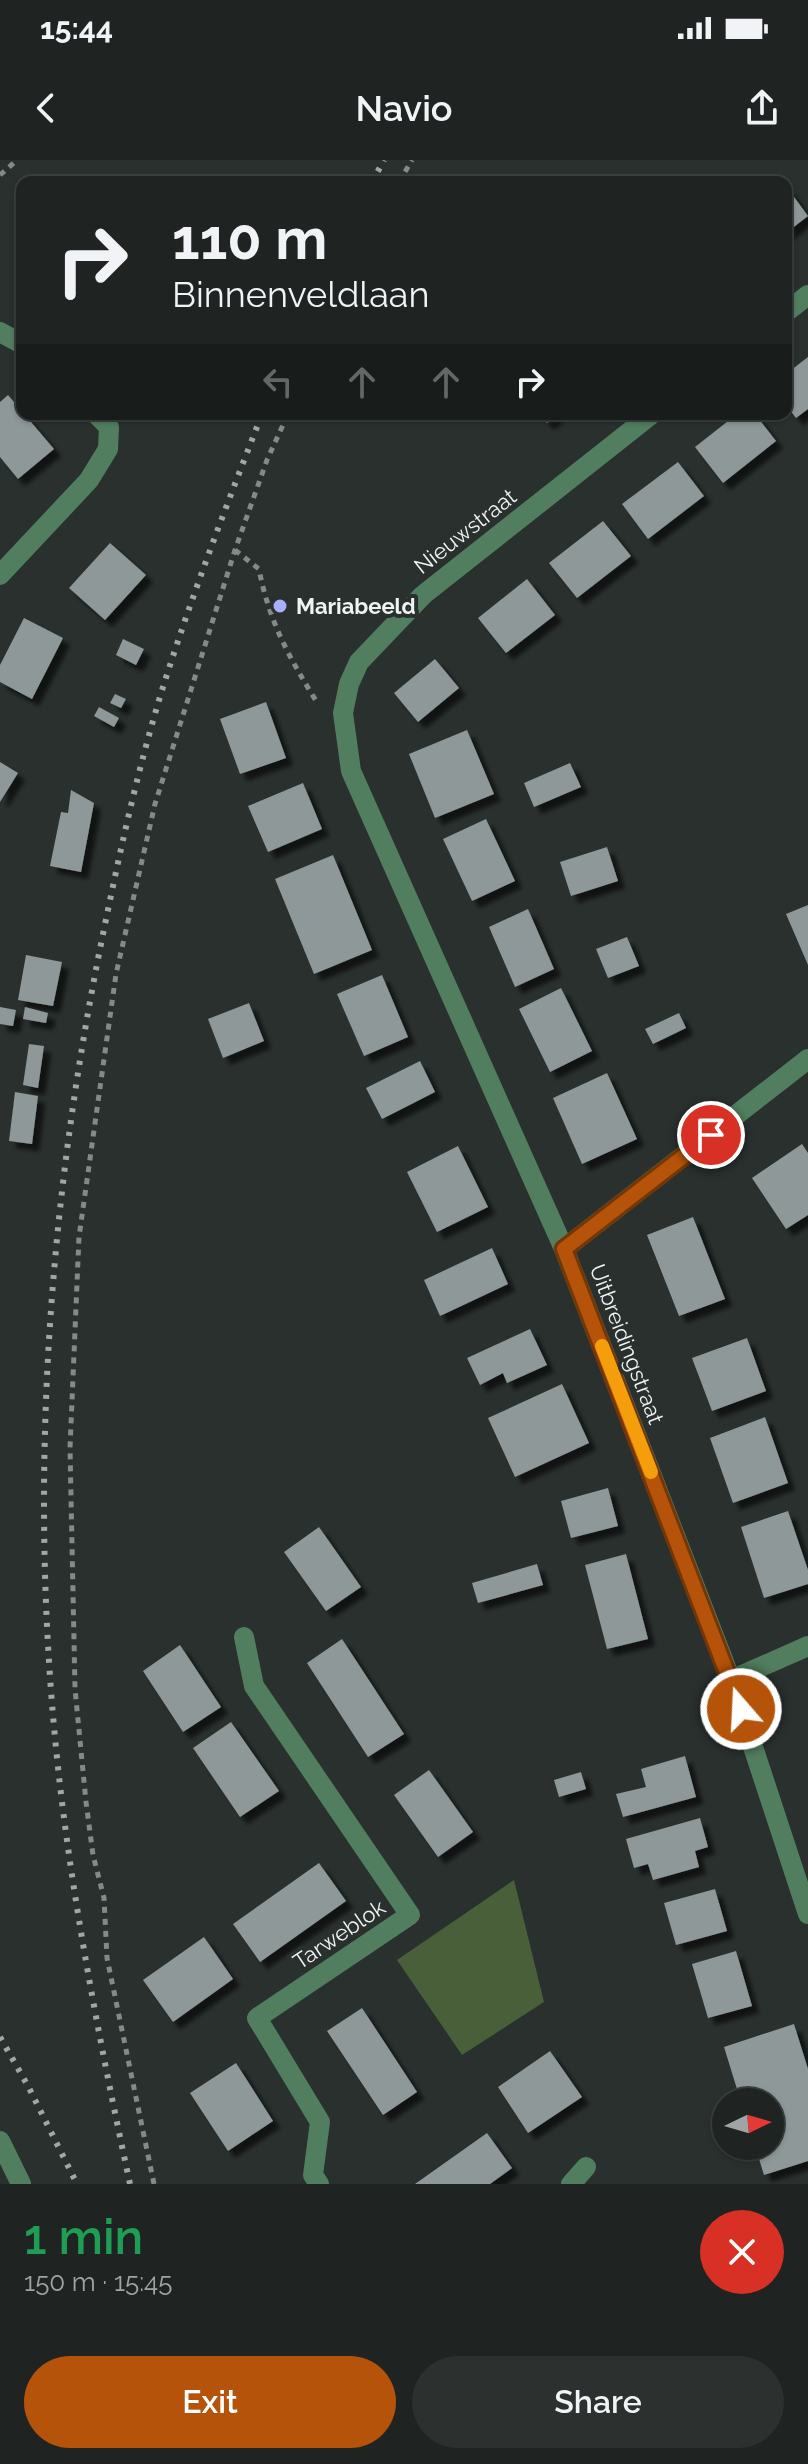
<!DOCTYPE html>
<meta charset="utf-8">
<style>
body{margin:0;font-family:Raleway,sans-serif;background:#2c302f;color:#f1f3f6;height:100vh;display:flex;flex-direction:column;font-size:30px;white-space:nowrap}
*{box-sizing:border-box;margin:0}
p{font-size:26px;color:#a1a4a5}
.icon{flex:none;width:44px;height:44px;fill:none;stroke:currentColor;stroke-width:2;stroke-linecap:round;stroke-linejoin:round}
.map{position:relative;height:2024px;overflow:hidden}
.drawer{display:flex;flex-direction:column;background:#1f2422;flex:1}
.drawer>*{flex:none}
.hud{position:absolute;left:16px;top:16px;width:776px;height:244px;border-radius:16px;box-shadow:0 2px 6px #0004,0 0 0 2px #3c4140;background:#1f2422;color:#f1f3f6;overflow:hidden}
.needle{width:52px;rotate:85deg}
.fabs{position:absolute;left:712px;top:1928px;display:grid;gap:16px}
.fabs a{display:grid;place-items:center;width:72px;height:72px;border-radius:50%;background:#1f2422;box-shadow:0 2px 6px #0004,0 0 0 2px #3c4140;font-size:40px}
.pin{position:absolute;display:grid;place-items:center;width:68px;height:68px;color:#fff;margin:-34px;border:4px solid #fff;border-radius:50%;box-shadow:0 2px 8px #0007}
.me{position:absolute;width:88px;margin:-44px;rotate:341deg;stroke-linejoin:round;filter:drop-shadow(0 0 6px #0008)}
.turn{display:flex;align-items:center;gap:28px;height:168px;padding:0 24px;font-size:36px}
.turn .icon{width:104px;height:104px;stroke-width:2.5}
.turn b{display:block;font-size:56px;line-height:68px}
.lanes{display:flex;align-items:center;height:76px;padding:0 24px;background:#0003;justify-content:center;gap:40px;direction:ltr}
.lanes .off{opacity:.35}
.round{display:grid;place-items:center;flex:none;width:84px;height:84px;border-radius:42px;background:#2c302f}
.overview{display:flex;align-items:center;justify-content:space-between;height:136px;padding:0 24px}
h1{font-size:48px;font-weight:600;line-height:60px;color:#1e9e55}
.action{display:flex;gap:16px;margin-top:auto;padding:16px 24px}
.action a{flex:1;height:92px;border-radius:48px;background:#b45309;color:#fff;font-size:32px;font-weight:600;line-height:92px;text-align:center}
.action a+a{background:#2c302f;color:#f1f3f6}
.status{display:flex;justify-content:space-between;align-items:center;height:56px;padding:0 40px;background:#1f2422;direction:ltr}
.status svg{height:22px;fill:currentColor}
header{display:flex;justify-content:space-between;align-items:center;height:104px;padding:0 24px;background:#1f2422;font-size:36px;font-weight:600}
.map>svg:first-child{display:block}
</style>
<div class="status"><b>15:44</b><svg viewBox="0 0 49 12"><path d="M0 12V9h3v3zM5 12V6h3v6zM10 12V3h3v9zM15 12V0h3v12zM26 1h20v11H26zM47 4h2v5h-2z"/></svg></div>
<header><svg class="icon" aria-label="back" viewBox="0 0 24 24"><path d="M15 5l-7 7 7 7"/></svg>Navio<svg class="icon" aria-label="share" viewBox="0 0 24 24"><path d="M12 15V3M7 8l5-5 5 5M5 13v7h14v-7"/></svg></header>
<div class="map">
<svg width="808" height="2024" viewBox="0 0 808 2024">
<defs>
<filter id="shadow"><feDropShadow dx="7" dy="7" stdDeviation="2" flood-color="#0009"/></filter>
</defs>
<rect width="100%" height="100%" fill="#29302e"/>
<polygon fill="#495f39" points="514,1720 544,1842 462,1895 397,1800"/>
<g fill="#8e9898" filter="url(#shadow)">
<polygon points="786,26 808,56 786,73"/>
<polygon points="808,197 808,249 796,258 786,245 786,214"/>
<polygon points="8,235 54,289 18,319 0,297 0,242"/>
<polygon points="540,254 558,254 547,263"/>
<polygon points="737,254 755,254 776,281 723,323 695,287"/>
<polygon points="678,302 704,336 648,379 622,344"/>
<polygon points="603,361 631,396 577,438 549,403"/>
<polygon points="110,383 146,415 105,460 69,428"/>
<polygon points="527,419 555,455 506,493 478,458"/>
<polygon points="24,458 63,478 32,539 0,522 0,505"/>
<polygon points="123,479 144,489 136,505 116,495"/>
<polygon points="435,499 459,528 418,562 394,533"/>
<polygon points="115,534 126,539 121,548 110,543"/>
<polygon points="266,542 286,598 240,614 220,559"/>
<polygon points="99,547 119,558 114,567 94,556"/>
<polygon points="467,570 494,634 435,658 409,594"/>
<polygon points="0,602 18,613 0,642"/>
<polygon points="570,603 581,627 534,647 524,623"/>
<polygon points="303,623 322,669 268,692 248,646"/>
<polygon points="71,630 94,643 81,712 50,706 61,652 68,653"/>
<polygon points="486,659 515,721 472,741 443,679"/>
<polygon points="607,687 618,721 571,736 560,702"/>
<polygon points="333,695 372,790 314,814 275,719"/>
<polygon points="808,745 808,805 786,754"/>
<polygon points="528,749 554,809 515,827 489,767"/>
<polygon points="627,777 639,806 608,818 596,789"/>
<polygon points="26,795 62,802 53,846 18,840"/>
<polygon points="382,815 408,877 364,896 337,834"/>
<polygon points="561,828 592,891 550,912 519,849"/>
<polygon points="249,843 264,881 223,898 208,859"/>
<polygon points="0,847 16,850 13,866 0,864"/>
<polygon points="25,847 48,853 46,863 23,859"/>
<polygon points="679,853 686,868 653,884 645,869"/>
<polygon points="29,884 44,886 38,928 23,925"/>
<polygon points="420,901 435,932 382,959 366,928"/>
<polygon points="607,913 637,979 582,1004 553,938"/>
<polygon points="15,932 38,936 32,984 9,981"/>
<polygon points="802,984 808,993 808,1055 786,1069 752,1018"/>
<polygon points="458,986 488,1047 437,1072 407,1012"/>
<polygon points="693,1057 725,1139 679,1156 647,1075"/>
<polygon points="492,1088 508,1124 440,1156 424,1120"/>
<polygon points="530,1169 547,1205 507,1223 503,1213 480,1225 467,1198"/>
<polygon points="747,1178 766,1231 712,1251 692,1198"/>
<polygon points="562,1224 589,1283 515,1317 488,1258"/>
<polygon points="765,1257 788,1323 733,1343 710,1278"/>
<polygon points="608,1328 618,1366 571,1378 561,1341"/>
<polygon points="788,1351 808,1410 808,1424 764,1438 741,1367"/>
<polygon points="319,1367 361,1427 326,1451 284,1392"/>
<polygon points="626,1394 648,1479 607,1489 585,1405"/>
<polygon points="537,1404 543,1425 478,1443 472,1423"/>
<polygon points="342,1479 404,1574 368,1597 307,1503"/>
<polygon points="180,1485 221,1547 183,1572 143,1511"/>
<polygon points="231,1562 279,1631 240,1657 193,1588"/>
<polygon points="685,1596 696,1637 623,1657 616,1634 646,1627 641,1609"/>
<polygon points="429,1610 473,1672 438,1697 394,1635"/>
<polygon points="581,1612 586,1629 559,1637 554,1620"/>
<polygon points="700,1658 708,1687 695,1691 699,1707 653,1720 648,1704 634,1708 626,1679"/>
<polygon points="319,1703 346,1741 260,1802 233,1764"/>
<polygon points="715,1729 727,1771 676,1785 664,1743"/>
<polygon points="204,1777 233,1819 173,1862 143,1820"/>
<polygon points="736,1791 752,1846 708,1858 692,1804"/>
<polygon points="362,1848 417,1932 383,1955 327,1871"/>
<polygon points="794,1864 808,1909 808,2001 764,2015 755,1986 770,1986 770,1942 741,1942 724,1887"/>
<polygon points="550,1891 582,1937 528,1973 498,1927"/>
<polygon points="236,1903 273,1961 228,1991 190,1933"/>
<polygon points="487,1973 512,2008 490,2024 415,2024"/>
</g>
<g fill="none" stroke-linecap="round" stroke-linejoin="round">
<g stroke="#848a88" stroke-width="5" stroke-dasharray="6 6" stroke-linecap="butt">
<polyline points="0,15 17,0"/>
<polyline points="399,22 412,0"/>
<path d="M235 390 259 409C269 462 290 499 318 544"/>
<polyline points="154,2024 107,1798 104,1738 93,1695 86,1642 75,1529 70,1288 79,1077 116,814 155,644 235,390 267,300 288,254"/>
</g>
<g stroke="#507e5e" stroke-width="20">
<polyline points="786,152 808,135"/>
<polyline points="0,172 22,184"/>
<polyline points="652,254 423,435 359,502 349,524 343,553 351,611 564,1089 731,1520 808,1754"/>
<polyline points="0,415 89,320 108,289 109,267 96,254"/>
<polyline points="564,1089 808,899"/>
<polyline points="244,1477 254,1526 410,1755 257,1858 320,1962 313,2015 319,2024"/>
<polyline points="731,1520 808,1486"/>
<polyline points="0,1981 21,2024"/>
<polyline points="571,2024 586,2007"/>
</g>
<g stroke="#a1a7a6" stroke-width="6" stroke-dasharray="4 8" stroke-linecap="butt">
<polyline points="372,22 384,0"/>
<polyline points="0,1877 28,1926 77,2024"/>
<path d="M130 2024C104 1903 80 1781 64 1658 26 1365 44 1063 103 774 120 691 138 608 163 527 192 435 227 344 262 254"/>
</g>
</g>
<g fill="none" stroke-linecap="round" stroke-linejoin="round">
<g stroke="#753606" stroke-width="20">
<polyline id="route" points="711,975 564,1089 741,1549"/>
</g>
<use href="#route" stroke="#b45309" stroke-width="14"/>
<polyline stroke="#f59e0b" stroke-width="14" points="602,1186 651,1312"/>
</g>
<circle fill="#a8b0fc" stroke="#29302e" stroke-width="3" cx="280" cy="446" r="8"/>
<g text-anchor="middle" dominant-baseline="central" stroke-width="8" stroke-linejoin="round" paint-order="stroke">
<g font-size="22" fill="#eff4f3" stroke="#29302e">
<text transform="translate(465 371) rotate(-38)">Nieuwstraat</text>
<text transform="translate(627 1184) rotate(69)">Uitbreidingstraat</text>
<text transform="translate(339 1774) rotate(-34)">Tarweblok</text>
</g>
<g font-size="22" font-weight="bold" fill="#eff4f3" stroke="#29302e" text-anchor="start">
<text x="296" y="446">Mariabeeld</text>
</g>
</g>
</svg>
<div class="fabs">
<a><svg class="needle" viewBox="-14 -14 28 28"><path d="M0-13l5 13h-10z" fill="#e53935"/><path d="M0 13l5-13h-10z" fill="#a1a4a5"/></svg></a>
</div>
<div class="pin" style="left:711px;top:975px;background:#d93025"><svg class="icon" aria-label="arrive" viewBox="0 0 24 24"><path d="M6 21V4h12l-3 4 3 4H6"/></svg></div>
<svg class="me" style="left:741px;top:1549px" viewBox="-20 -20 40 40"><circle r="17" fill="#b45309" stroke="#fff" stroke-width="3"/><path d="M0-11L8 9 0 5-8 9z" fill="#fff"/></svg>
<div class="hud">
<div class="turn"><svg class="icon" aria-label="right" viewBox="0 0 24 24"><path d="M7 20v-9h11M14 6l5 5-5 5"/></svg><div><b>110 m</b>Binnenveldlaan</div></div>
<div class="lanes"><svg class="icon off" aria-label="left" viewBox="0 0 24 24"><path d="M17 20v-9H6M10 6l-5 5 5 5"/></svg><svg class="icon off" aria-label="ahead" viewBox="0 0 24 24"><path d="M12 20V5M6 11l6-6 6 6"/></svg><svg class="icon off" aria-label="ahead" viewBox="0 0 24 24"><path d="M12 20V5M6 11l6-6 6 6"/></svg><svg class="icon" aria-label="right" viewBox="0 0 24 24"><path d="M7 20v-9h11M14 6l5 5-5 5"/></svg></div>
</div>
</div>
<section class="drawer">
<div class="overview"><div><h1>1 min</h1><p>150 m · 15:45</p></div><a class="round" style="background:#d93025;color:#fff"><svg class="icon" aria-label="close" viewBox="0 0 24 24"><path d="M6 6l12 12M18 6L6 18"/></svg></a></div>
<div class="action"><a>Exit</a><a>Share</a></div>
</section>
